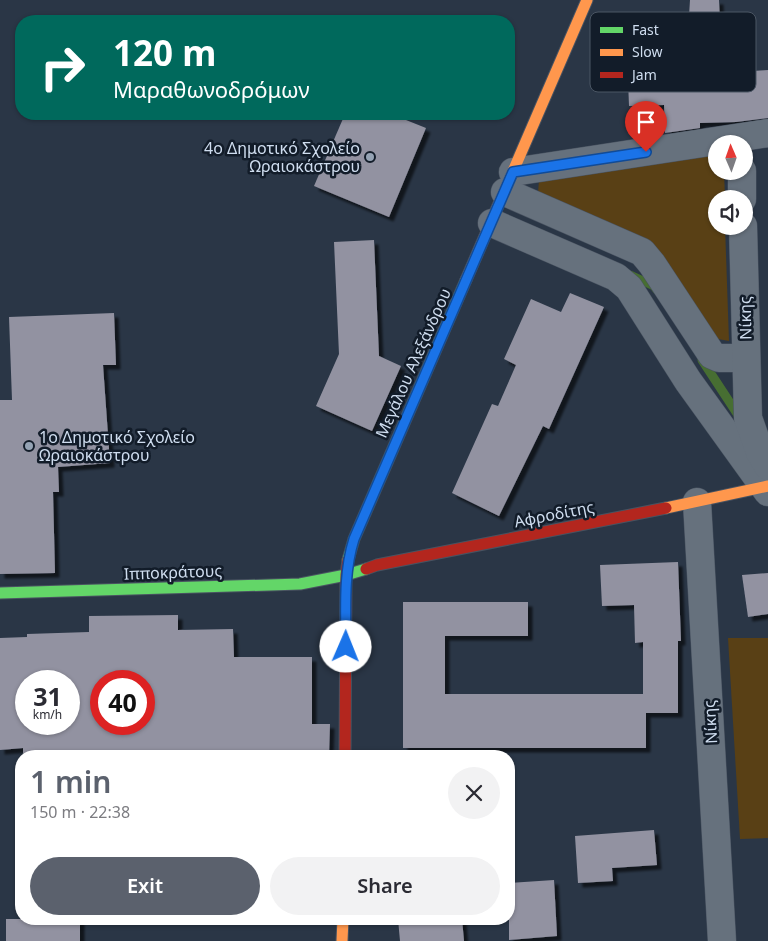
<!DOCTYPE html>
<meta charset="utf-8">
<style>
body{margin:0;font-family:"Noto Sans",sans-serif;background:#f2f2f3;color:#2b2b33;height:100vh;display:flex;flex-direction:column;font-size:19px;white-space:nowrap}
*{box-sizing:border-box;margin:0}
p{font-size:16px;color:#7c7c81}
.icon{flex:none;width:28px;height:28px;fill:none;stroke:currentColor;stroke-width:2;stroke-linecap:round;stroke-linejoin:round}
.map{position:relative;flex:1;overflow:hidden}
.details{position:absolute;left:15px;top:750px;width:500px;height:175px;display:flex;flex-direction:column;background:#fff;border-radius:20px;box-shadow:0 1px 4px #0004}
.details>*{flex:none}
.hud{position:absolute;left:15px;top:15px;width:500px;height:105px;border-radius:20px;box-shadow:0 1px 4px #0004;background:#00695c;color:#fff;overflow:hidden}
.needle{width:32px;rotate:358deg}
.controls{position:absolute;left:708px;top:135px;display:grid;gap:10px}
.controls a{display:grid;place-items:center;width:45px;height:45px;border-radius:50%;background:#fff;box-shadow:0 1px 4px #0004;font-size:25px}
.speed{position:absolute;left:15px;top:670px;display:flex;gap:10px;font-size:25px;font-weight:700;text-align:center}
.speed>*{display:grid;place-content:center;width:65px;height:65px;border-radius:50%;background:#fff;box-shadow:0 1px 4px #0004;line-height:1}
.speed small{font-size:12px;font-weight:400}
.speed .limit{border:8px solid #d22;background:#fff;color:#111}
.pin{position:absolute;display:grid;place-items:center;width:42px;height:42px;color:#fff;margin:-51px -21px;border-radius:50% 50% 50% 0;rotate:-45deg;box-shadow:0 0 5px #0007}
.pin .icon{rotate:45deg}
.me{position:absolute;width:55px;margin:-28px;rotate:1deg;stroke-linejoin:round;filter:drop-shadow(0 0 4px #0008)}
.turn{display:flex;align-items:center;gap:18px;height:105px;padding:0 15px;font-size:22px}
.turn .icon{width:65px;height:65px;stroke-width:2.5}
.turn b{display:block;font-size:35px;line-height:42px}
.round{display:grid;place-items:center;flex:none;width:52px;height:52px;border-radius:26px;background:#f2f2f3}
.headline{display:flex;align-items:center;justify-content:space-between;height:85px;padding:0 15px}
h1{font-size:30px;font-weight:600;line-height:38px;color:#5b616d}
.action{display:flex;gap:10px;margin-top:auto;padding:10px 15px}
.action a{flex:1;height:58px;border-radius:30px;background:#5b616d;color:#fff;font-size:20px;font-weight:600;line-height:58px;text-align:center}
.action a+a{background:#f2f2f3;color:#2b2b33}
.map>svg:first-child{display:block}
</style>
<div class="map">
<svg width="768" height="941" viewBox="0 0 768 941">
<defs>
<filter id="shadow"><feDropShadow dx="4.5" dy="4.5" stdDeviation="1" flood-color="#0009"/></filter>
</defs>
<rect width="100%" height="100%" fill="#2a3646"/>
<g fill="#594015">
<polygon points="716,152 716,171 724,171 725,199 716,199 716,226 725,226 729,341 718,339 652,244 538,193 539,180"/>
<polygon points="728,638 768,638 768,838 740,839"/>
</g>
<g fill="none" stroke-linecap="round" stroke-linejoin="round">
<g stroke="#476e32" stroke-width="9">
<polyline points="630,275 654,286 657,290"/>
<polyline points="702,360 740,418"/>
</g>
</g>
<g fill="#9292a1" fill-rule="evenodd" filter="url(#shadow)">
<polygon points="690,0 719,0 722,73 768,70 768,118 736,122 700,123 700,128 665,133 664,105 629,106 628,80 643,79 647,13 689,16"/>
<polygon points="345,114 391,114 426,128 389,217 314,186"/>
<polygon points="374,240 379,356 401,366 372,431 316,406 339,354 334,242"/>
<polygon points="570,293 604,307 549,429 543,426 499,516 452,493 492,404 498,406 516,365 504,359 531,299 561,312"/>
<polygon points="114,313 116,365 103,365 110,463 58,467 59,492 53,492 55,573 0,574 0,400 12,400 9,317"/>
<polygon points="678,562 681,641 678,641 678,713 646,713 646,748 403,748 403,602 528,602 528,636 445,636 445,694 643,694 643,642 635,643 634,605 602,606 600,565"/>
<polygon points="768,573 768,614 748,617 742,575"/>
<path d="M178 615V630L233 629 234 657H312V724H330L329 756H105V752L23 753V748L0 750V638L27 637V634L89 632V616ZM26 681H69V724H26ZM101 681H144V724H101Z"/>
<polygon points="654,830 657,865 612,868 613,881 578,883 575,836"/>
<polygon points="554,880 557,936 509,940 509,883"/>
<rect x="6" y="919" width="74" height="22"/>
<polygon points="398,919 462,919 464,941 400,941"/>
</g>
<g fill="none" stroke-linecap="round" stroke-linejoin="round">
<g stroke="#495361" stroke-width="29">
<g id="street">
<polyline points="742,171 742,199"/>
<polyline points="513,172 768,133"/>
<polyline points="505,192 642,252 652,264 712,355 719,358 745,358"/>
<polyline points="492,223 616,277 629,288 688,381 768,492"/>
<polyline points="743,226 748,418 760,452 768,466"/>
<polyline points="697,502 722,941"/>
</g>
</g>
<g stroke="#495361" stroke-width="13">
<g id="fast">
<polyline points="348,560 354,539 466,280"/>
<polyline points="0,593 300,584 346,575 366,569"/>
</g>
</g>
<g stroke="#495361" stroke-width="13">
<g id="slow">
<polyline points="466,280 587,0"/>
<polyline points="666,508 768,486"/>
<polyline points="342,941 343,919"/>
</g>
</g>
<g stroke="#495361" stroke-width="13">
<g id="jam">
<polyline points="366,569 377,565 666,508"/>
<polyline points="345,756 346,575 348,560"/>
</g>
</g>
<use href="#street" stroke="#66717d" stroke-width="28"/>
<use href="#fast" stroke="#63d668" stroke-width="11"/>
<use href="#slow" stroke="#ff974d" stroke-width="11"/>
<use href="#jam" stroke="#b3261e" stroke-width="11"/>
</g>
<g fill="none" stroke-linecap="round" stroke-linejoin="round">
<g stroke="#114b97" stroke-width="12">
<path id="route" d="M346 647C346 611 343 574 354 539L513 172 646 152"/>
</g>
<use href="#route" stroke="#1a73e8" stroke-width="9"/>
</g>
<g fill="#95a3b4" stroke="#121c29" stroke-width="2">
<circle cx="370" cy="157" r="5"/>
<circle cx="29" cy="446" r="5"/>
</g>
<g text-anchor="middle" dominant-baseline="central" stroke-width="5" stroke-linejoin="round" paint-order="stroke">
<g font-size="16" fill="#cfddef" stroke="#121c29" text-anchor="end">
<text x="360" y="148">4ο Δημοτικό Σχολείο<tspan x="360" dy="18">Ωραιοκάστρου</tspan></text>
<text x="39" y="437" text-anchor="start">1ο Δημοτικό Σχολείο<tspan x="39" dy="18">Ωραιοκάστρου</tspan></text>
</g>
<g font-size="16" fill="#cfddef" stroke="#121c29">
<text transform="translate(745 318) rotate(-91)">Νίκης</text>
<text transform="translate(413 363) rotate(-66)">Μεγάλου Αλεξάνδρου</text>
<text transform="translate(554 514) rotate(-11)">Αφροδίτης</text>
<text transform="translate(173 572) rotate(-2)">Ιπποκράτους</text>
<text transform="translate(710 722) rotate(-93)">Νίκης</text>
</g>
</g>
<rect x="590" y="12" width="166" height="80" rx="8" fill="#121c29" stroke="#4b5664" stroke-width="1"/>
<rect x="600" y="27" width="23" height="6" fill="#63d668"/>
<rect x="600" y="49" width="23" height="7" fill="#ff974d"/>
<rect x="600" y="72" width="23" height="6" fill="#b3261e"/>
<g font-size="14" fill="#cfddef">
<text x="632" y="35">Fast</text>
<text x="632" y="57">Slow</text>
<text x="632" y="80">Jam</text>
</g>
</svg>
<div class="controls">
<a><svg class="needle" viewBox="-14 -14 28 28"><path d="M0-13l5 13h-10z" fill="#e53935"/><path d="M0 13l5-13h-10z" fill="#7c7c81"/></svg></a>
<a><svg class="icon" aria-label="sound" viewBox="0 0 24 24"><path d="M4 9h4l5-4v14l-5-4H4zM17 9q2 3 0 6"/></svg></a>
</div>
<div class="speed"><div>31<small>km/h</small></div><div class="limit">40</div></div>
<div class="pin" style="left:646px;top:152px;background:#d93025"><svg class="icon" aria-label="arrive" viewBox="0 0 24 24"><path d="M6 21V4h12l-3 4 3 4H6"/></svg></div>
<svg class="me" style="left:346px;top:647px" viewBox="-20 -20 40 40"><circle r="19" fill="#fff"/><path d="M0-13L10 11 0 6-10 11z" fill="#1a73e8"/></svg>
<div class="hud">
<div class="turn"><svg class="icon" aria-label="right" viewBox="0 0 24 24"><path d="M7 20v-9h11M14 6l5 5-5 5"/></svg><div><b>120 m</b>Μαραθωνοδρόμων</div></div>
</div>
<section class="details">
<div class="headline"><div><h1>1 min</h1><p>150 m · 22:38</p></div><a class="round"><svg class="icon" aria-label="close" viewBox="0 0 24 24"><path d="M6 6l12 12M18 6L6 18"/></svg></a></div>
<div class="action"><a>Exit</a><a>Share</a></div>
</section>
</div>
